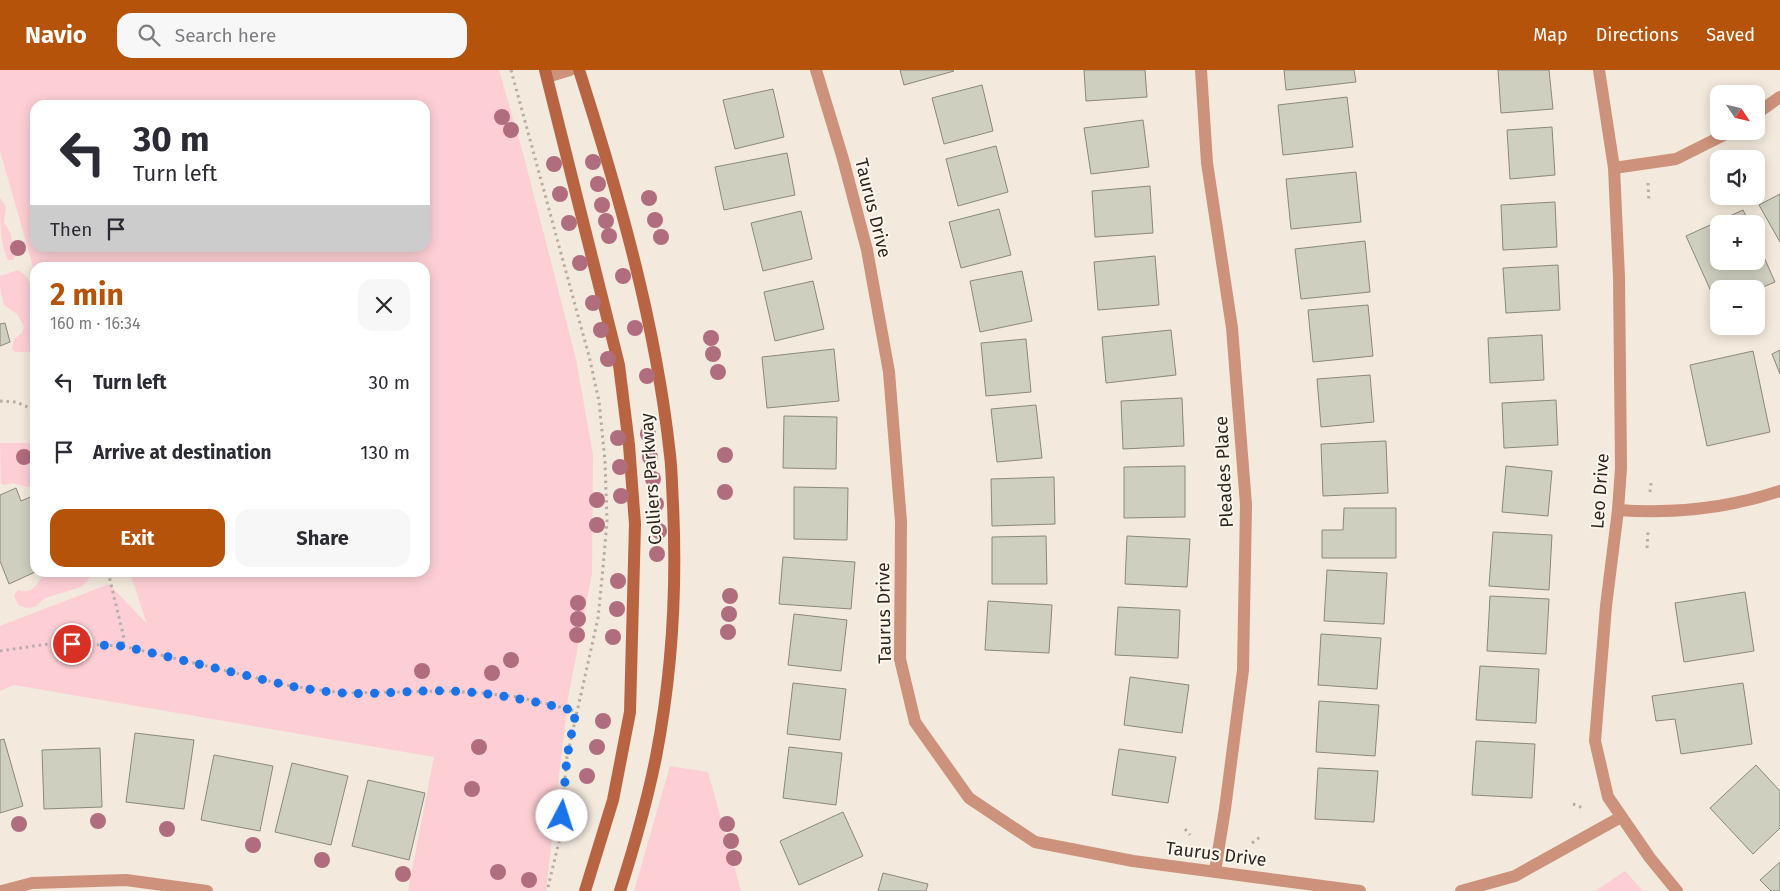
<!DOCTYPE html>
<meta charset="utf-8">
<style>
body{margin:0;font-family:"Fira Sans",sans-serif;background:#f7f7f7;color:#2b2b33;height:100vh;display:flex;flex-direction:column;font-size:19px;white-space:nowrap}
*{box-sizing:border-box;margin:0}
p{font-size:16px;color:#7c7c81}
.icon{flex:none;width:28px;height:28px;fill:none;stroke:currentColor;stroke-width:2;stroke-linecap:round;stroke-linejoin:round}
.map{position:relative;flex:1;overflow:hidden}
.drawer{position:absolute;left:30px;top:192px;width:400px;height:315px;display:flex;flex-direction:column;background:#fff;border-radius:15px;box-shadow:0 2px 12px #0003}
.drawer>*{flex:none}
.top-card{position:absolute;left:30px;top:30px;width:400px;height:152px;border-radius:15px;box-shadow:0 2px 12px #0003;background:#fff;color:#2b2b33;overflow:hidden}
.needle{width:32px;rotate:125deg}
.controls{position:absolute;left:1710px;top:15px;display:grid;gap:10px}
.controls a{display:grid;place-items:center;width:55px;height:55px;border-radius:10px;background:#fff;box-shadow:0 2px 12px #0003;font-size:25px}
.pin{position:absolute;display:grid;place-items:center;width:42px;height:42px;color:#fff;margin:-21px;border:2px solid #fff;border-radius:50%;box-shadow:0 1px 5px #0007}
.me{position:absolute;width:55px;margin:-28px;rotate:5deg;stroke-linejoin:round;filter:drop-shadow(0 0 4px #0008)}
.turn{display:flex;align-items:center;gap:18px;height:105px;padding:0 20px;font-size:22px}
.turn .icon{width:65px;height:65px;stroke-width:2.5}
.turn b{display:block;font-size:35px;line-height:42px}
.then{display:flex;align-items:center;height:48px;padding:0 20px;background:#0003;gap:10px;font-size:19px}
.round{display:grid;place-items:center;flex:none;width:52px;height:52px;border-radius:15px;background:#f7f7f7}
.headline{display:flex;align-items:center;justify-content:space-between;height:85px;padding:0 20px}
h1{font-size:30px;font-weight:700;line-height:38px;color:#b45309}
.button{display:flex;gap:10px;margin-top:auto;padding:10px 20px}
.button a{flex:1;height:58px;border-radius:15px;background:#b45309;color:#fff;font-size:20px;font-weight:700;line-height:58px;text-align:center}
.button a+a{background:#f7f7f7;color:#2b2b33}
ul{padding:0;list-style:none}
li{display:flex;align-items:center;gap:15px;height:70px;padding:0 20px}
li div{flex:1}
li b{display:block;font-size:19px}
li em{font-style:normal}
header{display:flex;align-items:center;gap:30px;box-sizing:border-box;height:70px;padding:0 25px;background:#b45309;color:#fff}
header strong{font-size:24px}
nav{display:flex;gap:28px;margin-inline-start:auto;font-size:18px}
.search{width:350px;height:45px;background:#f7f7f7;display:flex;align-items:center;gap:12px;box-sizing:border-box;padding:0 18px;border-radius:15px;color:#7c7c81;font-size:19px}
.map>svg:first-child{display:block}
</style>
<header>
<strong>Navio</strong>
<div class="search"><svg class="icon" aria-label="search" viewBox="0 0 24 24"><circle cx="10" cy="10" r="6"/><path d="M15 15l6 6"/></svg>Search here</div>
<nav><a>Map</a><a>Directions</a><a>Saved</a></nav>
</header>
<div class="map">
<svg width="1780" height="821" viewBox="0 0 1780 821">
<rect width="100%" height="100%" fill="#f3e9dc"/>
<g fill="#fdcfd5" fill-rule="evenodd">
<path d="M0 0H499L524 87 576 289 593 385 592 503 568 628 546 821H408L434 687 14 615 0 621V556L109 514 147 554 130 503 425 502V198H35V203L0 81ZM35 35H425V178H35Z"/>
<path d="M0 128 6 136 4 153C14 165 11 173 16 186L13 190H8C0 175 0 147 0 128Z"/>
<path d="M18 200C40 209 35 260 35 280L28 282H15L12 279 14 269 22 263 24 256 17 244 4 235 0 217V206Z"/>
<polygon points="0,373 32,373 35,374 35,415 27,417 13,413 3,415 1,413"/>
<path d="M45 502H91V503L88 510 81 517 45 528 35 537 26 538 18 535 14 525 18 520C34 525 37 513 45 502Z"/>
<polygon points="670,696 708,702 741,821 634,821"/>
<polygon points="1625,801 1643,821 1595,821"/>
</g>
<g fill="#cecfbf" stroke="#89897b">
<polygon points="900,0 953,0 954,1 904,15"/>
<polygon points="1084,0 1145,0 1147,27 1086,31"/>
<polygon points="1284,0 1354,0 1356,12 1286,20"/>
<polygon points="1498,0 1549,0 1553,39 1501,43"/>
<polygon points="982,15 993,61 944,74 932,28"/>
<polygon points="773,19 784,67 735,79 723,30"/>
<polygon points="1347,27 1353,77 1283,85 1278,35"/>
<polygon points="1143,50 1149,97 1091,104 1084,58"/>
<polygon points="1552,57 1555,105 1510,109 1507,60"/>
<polygon points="996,76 1008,122 958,136 946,89"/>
<polygon points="787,83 795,125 724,140 715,97"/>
<polygon points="1356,102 1361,152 1291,159 1286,109"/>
<polygon points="1150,116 1153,163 1095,167 1092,121"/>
<polygon points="1780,124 1780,172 1759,135"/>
<polygon points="1555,132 1557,177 1503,180 1501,135"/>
<polygon points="999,139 1011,185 961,198 949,152"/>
<polygon points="1743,140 1750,154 1719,154 1719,191 1756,191 1756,169 1775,212 1756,220 1756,219 1719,219 1718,237 1686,166"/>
<polygon points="801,141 812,189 763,201 751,153"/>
<polygon points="1365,171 1370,222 1301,229 1295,179"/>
<polygon points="1155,186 1159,235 1098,240 1094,192"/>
<polygon points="1558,195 1560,240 1506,243 1503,198"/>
<polygon points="1022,201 1032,251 980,262 970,211"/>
<polygon points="813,211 824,259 775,271 764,222"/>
<polygon points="1368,235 1373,286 1313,292 1308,240"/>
<polygon points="5,253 10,272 0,276 0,254"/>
<polygon points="1171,260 1176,305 1106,313 1102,267"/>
<polygon points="1542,265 1544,310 1490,313 1488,268"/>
<polygon points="1026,269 1031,322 986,326 981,273"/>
<polygon points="834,279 839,331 767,338 762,287"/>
<polygon points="1780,280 1780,304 1772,284"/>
<polygon points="1753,281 1770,362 1707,376 1690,295"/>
<polygon points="1370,305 1374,352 1321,357 1317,309"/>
<polygon points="1182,328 1184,376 1123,379 1121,331"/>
<polygon points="1556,330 1558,375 1504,378 1502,333"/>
<polygon points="1036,335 1042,388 997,392 991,339"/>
<polygon points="784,346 837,347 836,399 783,398"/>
<polygon points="1386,371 1388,423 1323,426 1321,374"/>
<polygon points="1185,396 1185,447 1124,448 1124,397"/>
<polygon points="1506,396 1552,401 1548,446 1502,442"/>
<polygon points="1054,407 1055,454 992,456 991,409"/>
<polygon points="794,417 848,418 847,470 794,469"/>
<polygon points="16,418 21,431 35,425 35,502 9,514 0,491 0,425"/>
<polygon points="1344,438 1396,438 1396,488 1322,488 1322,460 1343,460"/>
<polygon points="1493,462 1552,465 1549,520 1489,516"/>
<polygon points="1046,466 1047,514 992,514 992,467"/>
<polygon points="1127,466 1190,469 1187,517 1125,514"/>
<polygon points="783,487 855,492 851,539 779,534"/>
<polygon points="1327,500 1387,503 1384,554 1324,551"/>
<polygon points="1745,522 1754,581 1684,592 1675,533"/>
<polygon points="1490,526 1549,529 1546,584 1487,581"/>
<polygon points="988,531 1052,535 1049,583 985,580"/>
<polygon points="1118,537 1180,540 1178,588 1115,585"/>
<polygon points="794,544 847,550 841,601 788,595"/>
<polygon points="1321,564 1381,568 1377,619 1318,615"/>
<polygon points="1480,596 1539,599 1536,653 1476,650"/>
<polygon points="1130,607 1189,615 1182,663 1124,655"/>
<polygon points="793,613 846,619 840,670 787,664"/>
<polygon points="1743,613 1752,674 1681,684 1675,649 1656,651 1652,626"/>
<polygon points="1319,631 1379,635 1375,686 1316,682"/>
<polygon points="135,663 194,670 184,739 126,732"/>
<polygon points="4,669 23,736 0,743 0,670"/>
<polygon points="1476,671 1535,674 1532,728 1472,725"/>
<polygon points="789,677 842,683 836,735 783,728"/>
<polygon points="100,678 102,737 44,739 42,680"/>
<polygon points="1119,679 1176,687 1168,733 1112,725"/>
<polygon points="214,685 273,696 260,761 201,750"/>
<polygon points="292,693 348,706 331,775 275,762"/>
<polygon points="1756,695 1780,721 1780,758 1753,784 1710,738"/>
<polygon points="1318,698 1378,701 1374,752 1315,749"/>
<polygon points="368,710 425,723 409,790 352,776"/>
<polygon points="843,742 863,786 799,815 780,771"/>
<polygon points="1780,792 1780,821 1771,821 1760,810"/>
<polygon points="883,803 928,814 926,821 878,821"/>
</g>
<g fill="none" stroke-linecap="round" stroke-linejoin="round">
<g stroke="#b6aea4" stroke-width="3" stroke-dasharray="2.5 4" stroke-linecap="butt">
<polyline points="511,0 589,286 599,331 605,391 607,451 603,498 598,548 567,687 559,772 547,821"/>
<polyline points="1648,113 1649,132"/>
<polyline points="0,331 16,332 35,340"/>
<polyline points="1650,422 1651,413"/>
<polyline points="1647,478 1648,461"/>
<polyline points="108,502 124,568 123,576"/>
<polyline points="0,581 55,573 123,576 290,616 343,623 446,621 482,623 518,627 576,641"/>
<polyline points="1573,734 1583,738"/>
<polyline points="1185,759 1190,765"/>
<polyline points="1252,773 1260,767"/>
</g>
<g stroke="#cc927b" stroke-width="12">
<polyline points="816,0 843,89 867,180 889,302 901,452 900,589 915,652 969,728 1035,772 1133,791 1360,821"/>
<polyline points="1201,0 1207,93 1232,258 1246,435 1243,600 1225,739 1215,801"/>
<polyline points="1599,0 1614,98 1619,207 1621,398 1618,440 1606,536 1595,671 1608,727 1650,788 1677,821"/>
<polyline points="547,7 570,0"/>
<polyline points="1756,44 1780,27"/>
<polyline points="1614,98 1676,89 1732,61"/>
<path d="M1618 440C1674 444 1726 439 1780 421"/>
<polyline points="2,821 32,813 126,810 207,821"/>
<polyline points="1461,821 1515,806 1621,747"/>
</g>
<g stroke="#b86443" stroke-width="12">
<polyline points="545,0 619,295 629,375 635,454 630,642 613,730 585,821"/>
<path d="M579 0C619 125 656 254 670 385 672 401 672 418 673 435 677 519 672 604 656 687 647 732 634 777 620 821"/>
</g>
</g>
<g fill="#b06d7d">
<circle cx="502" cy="47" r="8"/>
<circle cx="511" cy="60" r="8"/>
<circle cx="593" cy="92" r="8"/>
<circle cx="554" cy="94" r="8"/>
<circle cx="598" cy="114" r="8"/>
<circle cx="560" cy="124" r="8"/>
<circle cx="649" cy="128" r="8"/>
<circle cx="602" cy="135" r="8"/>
<circle cx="655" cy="150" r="8"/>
<circle cx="606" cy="151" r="8"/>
<circle cx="569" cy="153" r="8"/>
<circle cx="609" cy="166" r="8"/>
<circle cx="661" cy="167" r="8"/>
<circle cx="18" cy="178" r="8"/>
<circle cx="580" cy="193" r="8"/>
<circle cx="623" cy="206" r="8"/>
<circle cx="593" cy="233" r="8"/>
<circle cx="635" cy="258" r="8"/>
<circle cx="601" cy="260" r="8"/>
<circle cx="711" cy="268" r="8"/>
<circle cx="713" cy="284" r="8"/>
<circle cx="608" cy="289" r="8"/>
<circle cx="718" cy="302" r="8"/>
<circle cx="647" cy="306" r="8"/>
<circle cx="648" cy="364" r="8"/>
<circle cx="618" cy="368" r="8"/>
<circle cx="725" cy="385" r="8"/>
<circle cx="24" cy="387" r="8"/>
<circle cx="650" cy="387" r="8"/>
<circle cx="620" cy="397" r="8"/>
<circle cx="653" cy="409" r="8"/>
<circle cx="725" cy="422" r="8"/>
<circle cx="621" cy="426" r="8"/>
<circle cx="597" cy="430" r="8"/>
<circle cx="656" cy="434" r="8"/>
<circle cx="597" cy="455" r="8"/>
<circle cx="659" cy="461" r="8"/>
<circle cx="657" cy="484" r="8"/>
<circle cx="618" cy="511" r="8"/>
<circle cx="730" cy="526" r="8"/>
<circle cx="578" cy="533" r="8"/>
<circle cx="617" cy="539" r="8"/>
<circle cx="729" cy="544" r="8"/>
<circle cx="578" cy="549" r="8"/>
<circle cx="728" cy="562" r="8"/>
<circle cx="577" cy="565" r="8"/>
<circle cx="613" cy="567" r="8"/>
<circle cx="511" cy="590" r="8"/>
<circle cx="422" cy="601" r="8"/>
<circle cx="492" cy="603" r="8"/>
<circle cx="603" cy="651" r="8"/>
<circle cx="479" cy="677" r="8"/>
<circle cx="597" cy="677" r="8"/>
<circle cx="587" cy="706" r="8"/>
<circle cx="472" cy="719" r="8"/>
<circle cx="98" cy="751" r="8"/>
<circle cx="19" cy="754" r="8"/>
<circle cx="727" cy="754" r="8"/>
<circle cx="167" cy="759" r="8"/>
<circle cx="731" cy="771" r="8"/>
<circle cx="253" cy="775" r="8"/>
<circle cx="734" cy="788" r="8"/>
<circle cx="322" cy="790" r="8"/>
<circle cx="498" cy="802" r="8"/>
<circle cx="403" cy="804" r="8"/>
<circle cx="529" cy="810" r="8"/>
</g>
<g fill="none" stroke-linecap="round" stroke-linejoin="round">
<path stroke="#1a73e8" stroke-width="9" stroke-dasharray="0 16.2" d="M72 574 123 576 290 616C308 619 326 622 344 623 378 625 413 620 447 621 492 622 533 631 576 641L567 687 562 746"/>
</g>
<g text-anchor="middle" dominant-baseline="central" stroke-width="4" stroke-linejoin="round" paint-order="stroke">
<g font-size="18" fill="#2c2924" stroke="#fff6ec">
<text transform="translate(873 138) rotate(76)">Taurus Drive</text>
<text transform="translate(1224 402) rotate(-93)">Pleades Place</text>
<text transform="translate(651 409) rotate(-94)">Colliers Parkway</text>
<text transform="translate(1600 421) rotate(-86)">Leo Drive</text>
<text transform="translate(884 543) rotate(-91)">Taurus Drive</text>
<text transform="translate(1216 784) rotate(7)">Taurus Drive</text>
</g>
</g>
</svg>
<div class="controls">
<a><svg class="needle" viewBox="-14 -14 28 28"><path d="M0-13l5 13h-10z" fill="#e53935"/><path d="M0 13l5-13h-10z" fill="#7c7c81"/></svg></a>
<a><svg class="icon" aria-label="sound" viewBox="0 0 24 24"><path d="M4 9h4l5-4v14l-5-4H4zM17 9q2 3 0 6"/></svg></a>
<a>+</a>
<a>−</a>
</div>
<div class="pin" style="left:72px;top:574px;background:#d93025"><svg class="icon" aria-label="arrive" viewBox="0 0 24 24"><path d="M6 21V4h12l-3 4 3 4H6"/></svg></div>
<svg class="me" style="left:562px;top:746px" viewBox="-20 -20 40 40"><circle r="19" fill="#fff"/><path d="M0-13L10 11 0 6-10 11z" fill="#1a73e8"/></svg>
<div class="top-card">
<div class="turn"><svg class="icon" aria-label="left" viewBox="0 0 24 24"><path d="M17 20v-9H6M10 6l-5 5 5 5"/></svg><div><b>30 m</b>Turn left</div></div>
<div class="then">Then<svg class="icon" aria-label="arrive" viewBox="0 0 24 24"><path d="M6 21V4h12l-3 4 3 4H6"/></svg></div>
</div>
<section class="drawer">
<div class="headline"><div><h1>2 min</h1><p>160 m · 16:34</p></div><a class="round"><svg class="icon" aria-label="close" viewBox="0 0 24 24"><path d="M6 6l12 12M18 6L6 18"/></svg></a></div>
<ul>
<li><svg class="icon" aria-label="left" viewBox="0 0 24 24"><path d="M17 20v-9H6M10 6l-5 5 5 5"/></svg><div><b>Turn left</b></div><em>30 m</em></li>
<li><svg class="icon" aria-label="arrive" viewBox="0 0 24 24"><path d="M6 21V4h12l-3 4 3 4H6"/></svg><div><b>Arrive at destination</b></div><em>130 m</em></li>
</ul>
<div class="button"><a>Exit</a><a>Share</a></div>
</section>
</div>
